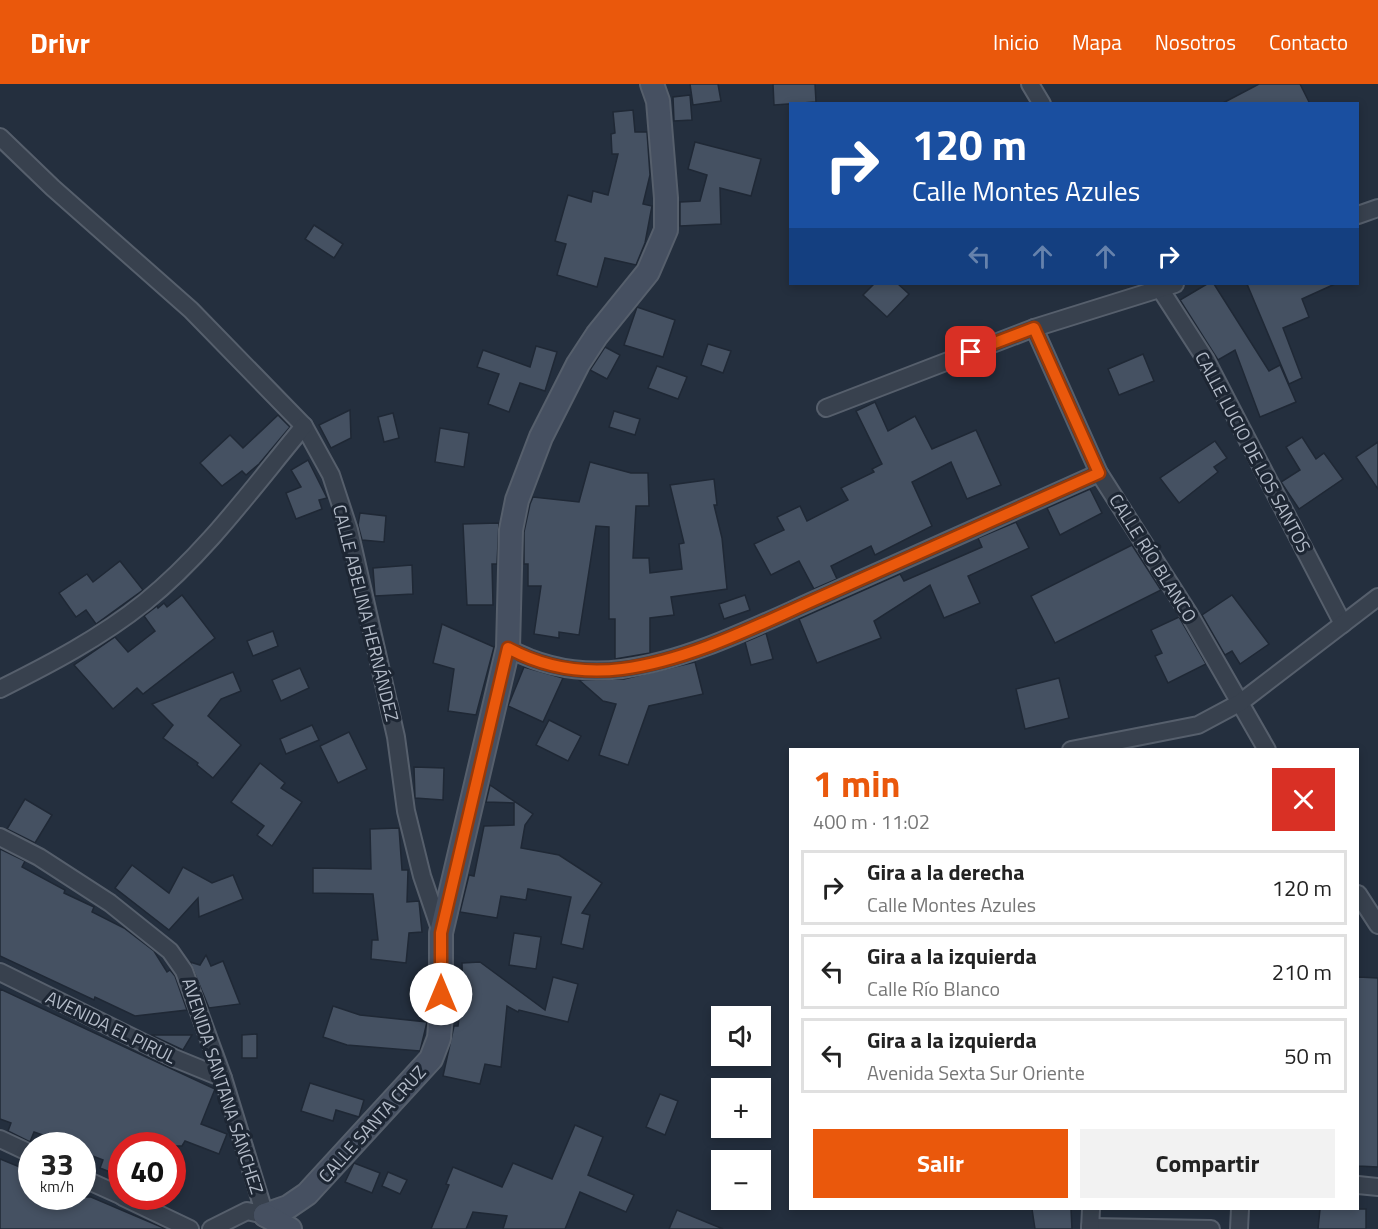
<!DOCTYPE html>
<html lang="es">
<meta charset="utf-8">
<style>
body{margin:0;font-family:"Titillium Web",sans-serif;background:#f2f2f2;color:#222;height:100vh;display:flex;flex-direction:column;font-size:22px;white-space:nowrap}
*{box-sizing:border-box;margin:0}
p{font-size:20px;color:#767676}
.icon{flex:none;width:33px;height:33px;fill:none;stroke:currentColor;stroke-width:2;stroke-linecap:round;stroke-linejoin:round}
.map{position:relative;flex:1;overflow:hidden}
.drawer{position:absolute;left:789px;top:664px;width:570px;height:462px;display:flex;flex-direction:column;background:#fff;border-radius:0px;box-shadow:0 3px 9px #0003}
.drawer>*{flex:none}
.guide{position:absolute;left:789px;top:18px;width:570px;height:183px;border-radius:0px;box-shadow:0 3px 9px #0003;background:#1a4fa0;color:#fff;overflow:hidden}
.controls{position:absolute;left:711px;top:922px;display:grid;gap:12px}
.controls a{display:grid;place-items:center;width:60px;height:60px;border-radius:0px;background:#fff;box-shadow:0 3px 9px #0003;font-size:30px}
.speed{position:absolute;left:18px;top:1048px;display:flex;gap:12px;font-size:30px;font-weight:700;text-align:center}
.speed>*{display:grid;place-content:center;width:78px;height:78px;border-radius:50%;background:#fff;box-shadow:0 3px 9px #0003;line-height:1}
.speed small{font-size:15px;font-weight:400}
.speed .limit{border:9px solid #d22;background:#fff;color:#111}
.pin{position:absolute;display:grid;place-items:center;width:51px;height:51px;color:#fff;margin:-26px;border-radius:12px;box-shadow:0 3px 9px #0006}
.me{position:absolute;width:66px;margin:-33px;rotate:0deg;stroke-linejoin:round;filter:drop-shadow(0 0 4px #0008)}
.turn{display:flex;align-items:center;gap:21px;height:126px;padding:0 24px;font-size:27px}
.turn .icon{width:78px;height:78px;stroke-width:2.5}
.turn b{display:block;font-size:42px;line-height:51px}
.lanes{display:flex;align-items:center;height:57px;padding:0 24px;background:#0003;justify-content:center;gap:30px;direction:ltr}
.lanes .off{opacity:.35}
.round{display:grid;place-items:center;flex:none;width:63px;height:63px;border-radius:0px;background:#f2f2f2}
.overview{display:flex;align-items:center;justify-content:space-between;height:102px;padding:0 24px}
h1{font-size:36px;font-weight:700;line-height:45px;color:#ea580c}
.cta{display:flex;gap:12px;margin-top:auto;padding:12px 24px}
.cta a{flex:1;height:69px;border-radius:0px;background:#ea580c;color:#fff;font-size:24px;font-weight:700;line-height:69px;text-align:center}
.cta a+a{background:#f2f2f2;color:#222}
ul{padding:0;list-style:none}
li{display:flex;align-items:center;gap:18px;height:75px;margin:0 12px 9px;padding:0 12px;border:3px solid #e0e0e0;border-radius:0px}
li div{flex:1}
li b{display:block;font-size:22px}
li em{font-style:normal}
header{display:flex;align-items:center;gap:36px;box-sizing:border-box;height:84px;padding:0 30px;background:#ea580c;color:#fff}
header strong{font-size:28px}
nav{display:flex;gap:33px;margin-inline-start:auto;font-size:21px}
.map>svg:first-child{display:block}
</style>
<header>
<strong>Drivr</strong>
<nav><a>Inicio</a><a>Mapa</a><a>Nosotros</a><a>Contacto</a></nav>
</header>
<div class="map">
<svg width="1378" height="1145" viewBox="0 0 1378 1145">
<rect width="100%" height="100%" fill="#242f3e"/>
<g fill="#455162" stroke="#1f2835" stroke-width="1.5">
<polygon points="690,0 718,0 721,17 693,21"/>
<polygon points="773,0 815,0 816,18 774,21"/>
<polygon points="1259,0 1300,0 1310,20 1221,20"/>
<polygon points="690,11 692,36 674,37 673,13"/>
<polygon points="633,26 635,48 647,48 650,91 643,120 652,122 645,159 636,181 605,174 597,203 557,191 566,160 555,157 568,111 591,118 593,107 608,111 618,70 612,70 611,50 615,49 613,28"/>
<polygon points="695,58 761,75 751,112 720,104 721,140 680,142 680,118 700,117 707,91 688,85"/>
<polygon points="314,141 343,160 334,174 305,155"/>
<polygon points="874,200 898,200 909,210 887,233 863,211"/>
<polygon points="1207,200 1214,200 1269,287 1280,281 1296,318 1260,333 1235,266 1218,276 1180,216"/>
<polygon points="1247,200 1335,200 1302,215 1309,233 1283,244 1302,294 1289,300"/>
<polygon points="637,223 675,236 663,273 624,261"/>
<polygon points="708,260 731,267 723,289 701,281"/>
<polygon points="536,262 557,268 545,307 520,299 509,328 488,320 499,290 477,283 483,266 530,283"/>
<polygon points="605,263 620,271 607,295 590,286"/>
<polygon points="1143,270 1154,297 1119,311 1108,285"/>
<polygon points="657,282 687,293 678,315 648,304"/>
<polygon points="875,318 888,347 915,332 932,365 976,346 1001,401 967,415 951,378 912,398 932,442 875,471 871,462 831,482 837,495 814,505 799,477 771,491 754,460 784,446 777,433 800,422 807,437 848,416 841,404 874,388 872,385 882,380 856,327"/>
<polygon points="350,326 351,354 331,364 319,341"/>
<polygon points="614,327 640,335 635,351 609,343"/>
<polygon points="393,329 399,354 384,358 378,333"/>
<polygon points="278,331 290,343 259,380 246,391 242,387 222,402 200,379 230,351 243,364"/>
<polygon points="440,344 469,349 464,383 435,378"/>
<polygon points="1302,353 1316,375 1324,369 1343,395 1299,425 1281,398 1300,386 1286,363"/>
<polygon points="1215,357 1227,374 1214,383 1218,388 1179,419 1160,394"/>
<polygon points="1378,358 1378,405 1356,373"/>
<polygon points="308,376 327,414 319,416 322,425 296,435 286,409 301,403 291,386"/>
<polygon points="590,378 631,389 648,389 649,422 636,422 633,474 649,474 650,489 682,485 679,460 684,459 670,401 714,395 717,421 714,421 722,454 727,505 671,513 674,531 650,534 650,569 615,575 615,535 609,535 609,443 596,442 579,551 559,548 559,554 534,550 541,502 528,502 528,480 524,480 524,448 530,420 533,413 579,418"/>
<polygon points="1090,405 1102,429 1060,451 1047,424"/>
<polygon points="360,429 386,432 384,458 362,456 358,441"/>
<polygon points="1016,438 1029,464 968,492 980,519 944,534 930,501 874,537 881,554 817,579 799,535 900,490 904,497 982,463 978,454"/>
<polygon points="499,439 497,480 492,480 493,521 467,521 463,440"/>
<polygon points="1132,461 1161,506 1055,559 1031,512"/>
<polygon points="120,477 143,506 96,540 86,526 76,533 59,509 87,490 93,498"/>
<polygon points="412,481 413,510 375,512 373,484"/>
<polygon points="182,511 215,554 143,610 137,604 113,625 74,581 115,553 128,568 155,547 144,532 157,522 158,524 164,519 167,523"/>
<polygon points="745,511 750,526 724,535 719,520"/>
<polygon points="1232,511 1269,560 1240,580 1232,567 1225,571 1202,531"/>
<polygon points="1179,533 1206,580 1168,599 1155,572 1162,569 1151,546"/>
<polygon points="442,540 494,563 476,631 448,627 454,585 433,579"/>
<polygon points="273,547 278,562 253,572 247,557"/>
<polygon points="766,549 773,575 751,581 745,558"/>
<polygon points="695,578 703,610 649,622 628,681 599,671 616,620 603,617 579,596 624,595"/>
<polygon points="524,583 563,594 543,638 508,622"/>
<polygon points="300,584 309,604 281,617 272,596"/>
<polygon points="233,588 241,607 221,615 208,632 241,661 213,694 197,681 198,679 163,654 173,641 152,620"/>
<polygon points="1059,594 1069,634 1025,645 1016,605"/>
<polygon points="549,636 581,652 568,677 536,661"/>
<polygon points="312,641 319,656 286,670 280,655"/>
<polygon points="349,648 367,685 338,699 320,662"/>
<polygon points="260,679 285,699 281,704 302,718 272,762 257,751 264,742 231,718"/>
<polygon points="414,683 444,684 443,716 415,714"/>
<polygon points="490,701 533,730 525,741 521,764 559,771 602,799 582,829 590,831 583,865 561,860 571,813 528,805 526,816 501,812 497,834 460,828 469,791 474,792 484,742 514,741 514,719 486,718"/>
<polygon points="25,715 52,731 35,759 7,745"/>
<polygon points="399,744 402,786 408,786 407,818 419,817 422,848 409,849 406,879 371,875 372,856 378,856 373,810 313,809 313,784 371,785 370,745"/>
<polygon points="0,765 25,777 22,783 65,806 64,809 94,823 92,828 124,844 154,867 167,888 170,886 175,892 187,926 135,932 95,913 94,916 0,872"/>
<polygon points="132,781 169,809 183,783 212,799 233,791 243,815 199,833 198,814 169,846 115,804"/>
<polygon points="514,849 541,853 536,885 509,881"/>
<polygon points="206,871 211,882 223,877 240,920 209,924 190,878 200,881"/>
<polygon points="480,878 545,926 553,893 578,900 568,938 519,926 518,928 507,922 501,983 485,980 480,1000 443,992 454,942 458,942 460,927 463,927 462,879"/>
<polygon points="1358,893 1378,894 1378,1083 1358,1082"/>
<polygon points="0,905 215,1005 201,1040 227,1050 219,1070 185,1057 182,1062 122,1062 122,1072 115,1090 100,1084 103,1076 82,1068 82,1062 62,1062 63,1058 34,1048 30,1058 8,1047 11,1039 0,1035"/>
<polygon points="333,922 360,931 427,938 420,967 347,961 323,953"/>
<polygon points="257,950 257,974 242,974 242,951"/>
<polygon points="151,951 192,951 183,966"/>
<polygon points="310,999 364,1016 359,1033 336,1026 333,1037 301,1027"/>
<polygon points="660,1010 678,1017 665,1051 646,1043"/>
<polygon points="575,1041 603,1053 588,1091 634,1111 626,1128 580,1108 565,1145 503,1145 507,1132 473,1128 466,1145 431,1145 449,1101 446,1100 453,1083 502,1103 513,1079 552,1095"/>
<polygon points="0,1075 32,1088 32,1113 91,1113 166,1145 0,1145"/>
<polygon points="354,1079 380,1089 372,1109 345,1098"/>
<polygon points="388,1088 407,1096 400,1110 382,1102"/>
<polygon points="1032,1125 1071,1125 1072,1145 1035,1145"/>
<polygon points="1320,1125 1366,1125 1366,1145 1318,1145"/>
<polygon points="677,1126 723,1145 669,1145"/>
</g>
<g fill="none" stroke-linecap="round" stroke-linejoin="round">
<g stroke="#565f6c" stroke-width="20">
<g id="street">
<polyline points="1030,0 1042,20"/>
<polyline points="0,53 53,104 191,226 304,342 331,391 349,446 396,653 406,727 422,792 441,848"/>
<polyline points="1358,131 1378,124"/>
<polyline points="1157,200 1206,276 1343,540"/>
<polyline points="1034,244 1099,389 1189,530 1267,666"/>
<polyline points="826,324 1034,244 1175,200"/>
<path d="M508 564C543 583 582 590 622 585 691 576 762 539 826 511 917 470 1008 430 1099 389"/>
<path d="M0 605C50 580 100 554 145 518 206 469 254 402 304 342"/>
<polyline points="1071,666 1198,641 1241,618 1378,513"/>
<polyline points="0,753 39,773 110,819 170,867 184,887 223,994 265,1131 247,1127 211,1145"/>
<polyline points="1358,810 1378,841"/>
<polyline points="0,888 174,974 223,994"/>
<polyline points="0,1055 32,1070"/>
<polyline points="82,1094 122,1112"/>
<polyline points="1358,1101 1378,1103"/>
<polyline points="123,1113 190,1145"/>
<polyline points="1090,1143 1211,1145"/>
<polyline points="1090,1145 1091,1125"/>
<polyline points="1239,1145 1240,1125"/>
</g>
</g>
<g stroke="#565f6c" stroke-width="26">
<g id="secondary">
<polyline points="265,1131 288,1123 307,1110 431,975 439,954 441,931 441,849 508,564 511,446 517,416 541,353 578,280 597,251 648,188 666,146 666,114 658,17 652,0"/>
<polyline points="265,1131 290,1145"/>
</g>
</g>
<use href="#street" stroke="#38414e" stroke-width="16"/>
<use href="#secondary" stroke="#465061" stroke-width="22"/>
</g>
<g fill="none" stroke-linecap="round" stroke-linejoin="round">
<g stroke="#983908" stroke-width="15">
<path id="route" d="M441 910V849L508 564C543 583 581 590 622 585 691 576 758 541 821 513 914 471 1007 430 1099 389L1034 244 971 268"/>
</g>
<use href="#route" stroke="#ea580c" stroke-width="10"/>
</g>
<g text-anchor="middle" dominant-baseline="central" stroke-width="6" stroke-linejoin="round" paint-order="stroke">
<g font-size="18" fill="#b4bcc9" stroke="#1d2633">
<text transform="translate(1253 368) rotate(62)">CALLE LUCIO DE LOS SANTOS</text>
<text transform="translate(1153 474) rotate(58)">CALLE RÍO BLANCO</text>
<text transform="translate(366 529) rotate(76)">CALLE ABELINA HERNÁNDEZ</text>
<text transform="translate(111 943) rotate(26)">AVENIDA EL PIRUL</text>
<text transform="translate(223 1002) rotate(72)">AVENIDA SANTANA SÁNCHEZ</text>
<text transform="translate(372 1040) rotate(-48)">CALLE SANTA CRUZ</text>
</g>
</g>
</svg>
<div class="controls">
<a><svg class="icon" aria-label="sound" viewBox="0 0 24 24"><path d="M4 9h4l5-4v14l-5-4H4zM17 9q2 3 0 6"/></svg></a>
<a>+</a>
<a>−</a>
</div>
<div class="speed"><div>33<small>km/h</small></div><div class="limit">40</div></div>
<div class="pin" style="left:971px;top:268px;background:#d93025"><svg class="icon" aria-label="arrive" viewBox="0 0 24 24"><path d="M6 21V4h12l-3 4 3 4H6"/></svg></div>
<svg class="me" style="left:441px;top:910px" viewBox="-20 -20 40 40"><circle r="19" fill="#fff"/><path d="M0-13L10 11 0 6-10 11z" fill="#ea580c"/></svg>
<div class="guide">
<div class="turn"><svg class="icon" aria-label="right" viewBox="0 0 24 24"><path d="M7 20v-9h11M14 6l5 5-5 5"/></svg><div><b>120 m</b>Calle Montes Azules</div></div>
<div class="lanes"><svg class="icon off" aria-label="left" viewBox="0 0 24 24"><path d="M17 20v-9H6M10 6l-5 5 5 5"/></svg><svg class="icon off" aria-label="ahead" viewBox="0 0 24 24"><path d="M12 20V5M6 11l6-6 6 6"/></svg><svg class="icon off" aria-label="ahead" viewBox="0 0 24 24"><path d="M12 20V5M6 11l6-6 6 6"/></svg><svg class="icon" aria-label="right" viewBox="0 0 24 24"><path d="M7 20v-9h11M14 6l5 5-5 5"/></svg></div>
</div>
<section class="drawer">
<div class="overview"><div><h1>1 min</h1><p>400 m · 11:02</p></div><a class="round" style="background:#d93025;color:#fff"><svg class="icon" aria-label="close" viewBox="0 0 24 24"><path d="M6 6l12 12M18 6L6 18"/></svg></a></div>
<ul>
<li><svg class="icon" aria-label="right" viewBox="0 0 24 24"><path d="M7 20v-9h11M14 6l5 5-5 5"/></svg><div><b>Gira a la derecha</b><p>Calle Montes Azules</p></div><em>120 m</em></li>
<li><svg class="icon" aria-label="left" viewBox="0 0 24 24"><path d="M17 20v-9H6M10 6l-5 5 5 5"/></svg><div><b>Gira a la izquierda</b><p>Calle Río Blanco</p></div><em>210 m</em></li>
<li><svg class="icon" aria-label="left" viewBox="0 0 24 24"><path d="M17 20v-9H6M10 6l-5 5 5 5"/></svg><div><b>Gira a la izquierda</b><p>Avenida Sexta Sur Oriente</p></div><em>50 m</em></li>
</ul>
<div class="cta"><a>Salir</a><a>Compartir</a></div>
</section>
</div>
